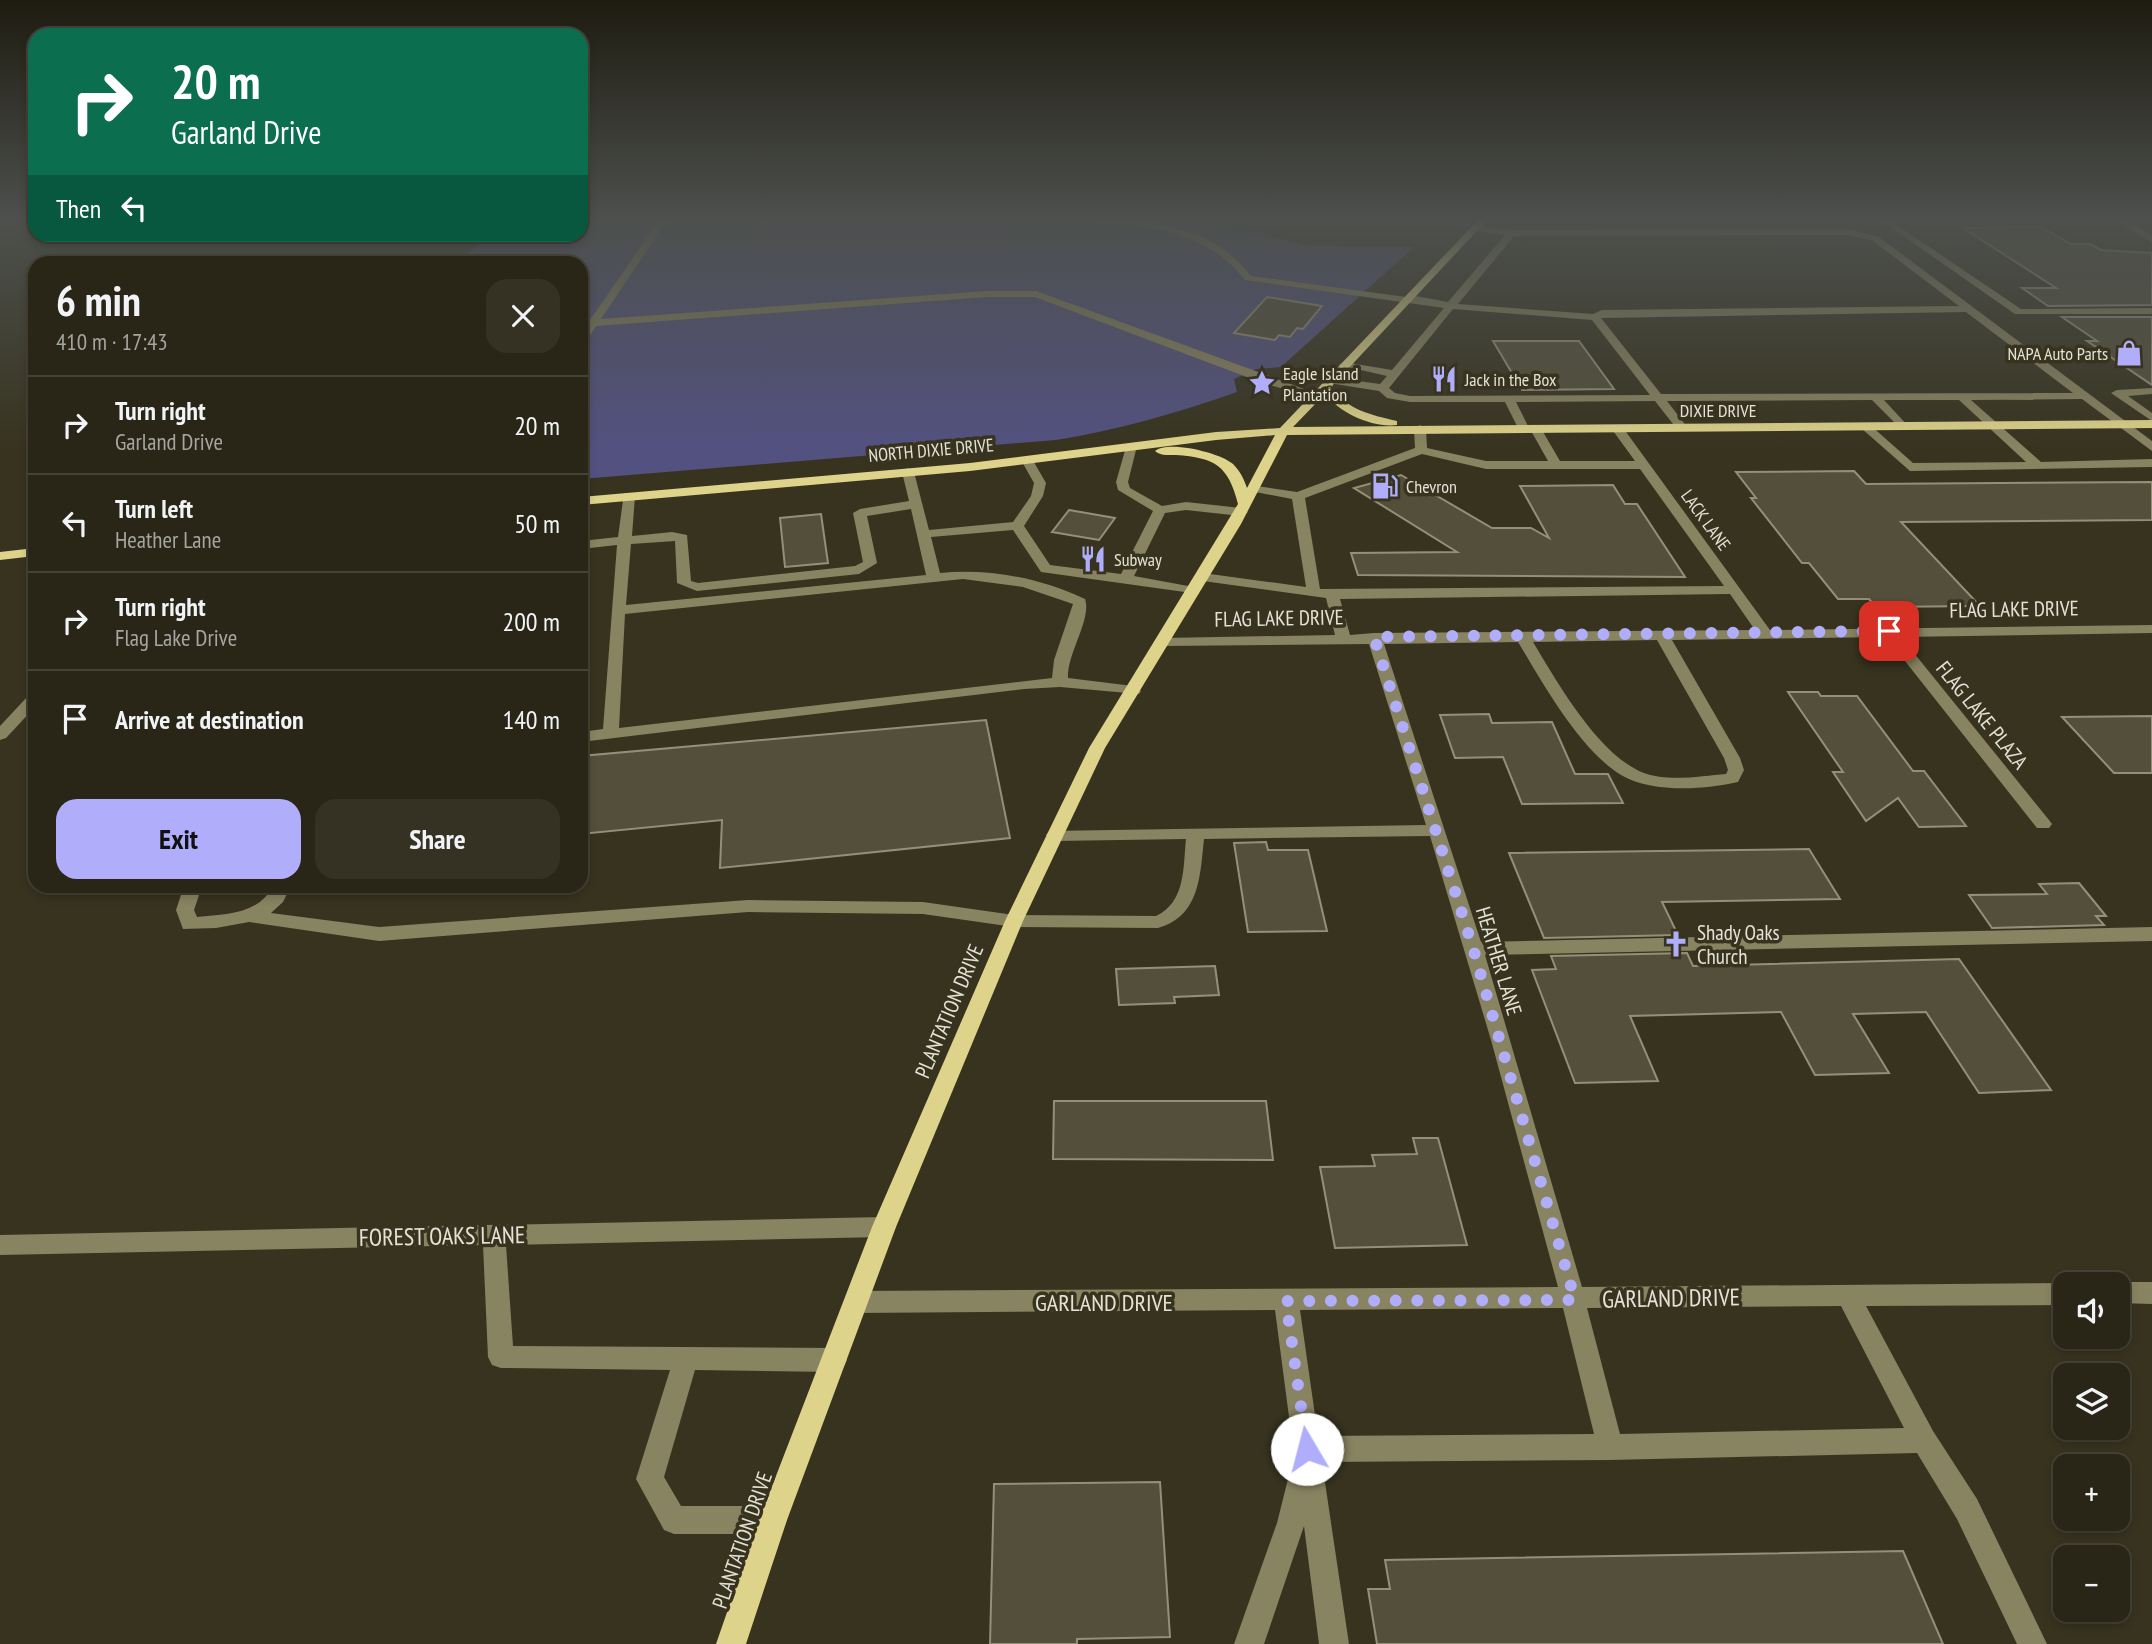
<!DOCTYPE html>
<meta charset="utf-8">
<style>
body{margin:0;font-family:"PT Sans Narrow",sans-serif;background:#353224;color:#f1f3f6;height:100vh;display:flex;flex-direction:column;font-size:26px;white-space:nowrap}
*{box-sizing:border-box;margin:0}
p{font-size:23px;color:#a5a5a1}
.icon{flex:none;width:38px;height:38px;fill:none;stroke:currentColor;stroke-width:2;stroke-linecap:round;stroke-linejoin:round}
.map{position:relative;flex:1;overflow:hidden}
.side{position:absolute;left:28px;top:256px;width:560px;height:637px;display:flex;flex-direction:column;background:#292617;border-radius:21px;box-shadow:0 4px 10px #0003,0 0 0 2px #454336}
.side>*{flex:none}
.top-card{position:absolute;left:28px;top:28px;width:560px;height:214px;border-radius:21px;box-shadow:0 4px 10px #0003,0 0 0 2px #454336;background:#0b6e4f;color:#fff;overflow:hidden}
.fabs{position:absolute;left:2053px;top:1272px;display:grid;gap:14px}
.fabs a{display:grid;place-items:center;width:77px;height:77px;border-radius:14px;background:#292617;box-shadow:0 4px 10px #0003,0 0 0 2px #454336;font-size:35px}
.pin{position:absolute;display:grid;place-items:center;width:60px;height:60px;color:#fff;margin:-30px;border-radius:14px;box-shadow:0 4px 10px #0006}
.me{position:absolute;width:77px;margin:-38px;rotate:352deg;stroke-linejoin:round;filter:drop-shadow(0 0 5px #0008)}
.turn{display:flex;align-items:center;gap:24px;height:147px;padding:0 28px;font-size:32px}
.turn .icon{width:91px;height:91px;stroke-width:2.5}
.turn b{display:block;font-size:49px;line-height:60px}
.then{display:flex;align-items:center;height:66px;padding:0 28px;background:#0003;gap:14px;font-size:26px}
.round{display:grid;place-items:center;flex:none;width:74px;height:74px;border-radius:21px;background:#353224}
.summary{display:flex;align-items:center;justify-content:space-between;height:119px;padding:0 28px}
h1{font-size:42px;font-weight:800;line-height:52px}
.primary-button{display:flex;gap:14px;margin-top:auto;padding:14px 28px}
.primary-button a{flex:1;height:80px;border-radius:21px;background:#b0aefa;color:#111;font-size:28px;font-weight:800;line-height:80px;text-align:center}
.primary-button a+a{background:#353224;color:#f1f3f6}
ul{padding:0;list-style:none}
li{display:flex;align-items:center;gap:21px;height:98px;padding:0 28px;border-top:2px solid #454336}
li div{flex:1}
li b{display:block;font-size:26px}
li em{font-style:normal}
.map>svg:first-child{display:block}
</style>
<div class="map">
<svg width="2152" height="1644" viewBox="0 0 2152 1644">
<rect width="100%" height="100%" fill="#37331f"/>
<path fill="#535180" d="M581 219H1194L1308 246 1414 247 1281 367 1256 369 1234 379 1237 392C1177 413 1118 430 1056 440L581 479V262H459L489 235 581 234Z"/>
<g fill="#534f3a" stroke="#949078" stroke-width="2">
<polygon points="2041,227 2071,244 2090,244 2101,250 2152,253 2152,305 2048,306 2022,288 2056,288 1963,228"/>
<polygon points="1267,297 1322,306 1303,329 1297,328 1290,337 1279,335 1275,340 1234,333"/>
<polygon points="2062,317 2152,317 2152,385 2087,341 2097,341"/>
<polygon points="1493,341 1579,341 1614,389 1522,390"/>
<polygon points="1854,471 1866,484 2152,482 2152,520 1901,522 1980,606 1876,607 1869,599 1838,599 1809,563 1802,563 1751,498 1756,498 1736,472"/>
<polygon points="1401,475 1492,528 1531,528 1549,538 1520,486 1613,485 1625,504 1637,504 1685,577 1358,575 1351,553 1457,552 1354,488"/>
<polygon points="1069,510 1115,518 1099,540 1052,532"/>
<polygon points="821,514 828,563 785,567 780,518"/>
<polygon points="1788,692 1818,692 1821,696 1857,696 1913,771 1924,771 1966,826 1919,827 1898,798 1866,821 1833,772 1843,772"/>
<polygon points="1489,714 1492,723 1552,722 1575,774 1608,774 1623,803 1522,804 1503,757 1455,758 1440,715"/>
<polygon points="2152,716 2152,773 2114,773 2062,717"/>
<polygon points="986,720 1010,838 720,868 722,820 581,834 581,756"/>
<polygon points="1266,842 1268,850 1308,850 1327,931 1248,932 1234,843"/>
<polygon points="1809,849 1840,899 1662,902 1678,935 1544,938 1509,853"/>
<polygon points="2079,883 2106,916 2096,916 2104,925 1992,928 1969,895 2047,894 2039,884"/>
<polygon points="1687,953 1693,966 1959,959 2051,1090 1979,1093 1926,1012 1853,1014 1889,1073 1815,1075 1781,1012 1630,1016 1658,1081 1575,1083 1532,970 1556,969 1551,956"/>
<polygon points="1215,966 1219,995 1174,997 1175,1003 1119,1005 1116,969"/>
<polygon points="1054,1101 1266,1101 1273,1160 1053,1159"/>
<polygon points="1413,1138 1438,1138 1467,1245 1335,1248 1320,1167 1375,1166 1372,1155 1417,1154"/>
<polygon points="1160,1482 1170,1637 1077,1639 1077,1644 990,1644 994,1484"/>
<polygon points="1903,1551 1943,1644 1377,1644 1368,1589 1390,1589 1385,1560"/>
</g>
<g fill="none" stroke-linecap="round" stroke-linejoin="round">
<g fill="#888360" fill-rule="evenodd">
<polygon points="660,219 668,219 601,319 987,291 1036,291 1321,395 1315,398 1260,382 1035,297 987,297 596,326 585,343 581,344 581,333"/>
<path d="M1097 219C1154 219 1215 228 1251 276L1406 297 1410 295 1448 302 1505 235 1472 231 1475 226 1511 230 1847 229 1879 237 2152 441V451L2082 399 1971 400 2041 462 2152 459V467L1910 471 1861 428V424H1869L1913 463 2026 462 1959 400H1884L1908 426 1902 430 1872 400 1667 401 1687 427 1681 431 1677 429 1655 401 1516 402 1529 428 1539 425 1560 461H1635L1611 428 1621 425 1770 630 2152 625V633L1901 637 2049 820 2052 824 2049 828H2037L1886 637 1672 640 1740 758 1744 770 1738 782C1704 790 1651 793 1621 775 1579 749 1543 683 1518 642L1384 644 1481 942 2152 927V941L1485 955 1582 1287 2065 1283 2068 1284H2065V1305L1866 1306 1933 1431 1977 1499 2047 1644H2017L1957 1519 1917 1453 1610 1460 1322 1462 1349 1644H1319L1304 1526 1264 1644H1234L1277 1523 1294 1455 1275 1310 857 1313 848 1310 845 1302 848 1294 857 1291 1558 1287 1491 1040 1430 836 1204 839C1200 876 1200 916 1158 928L1014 927 923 914 748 912 379 941 249 922 216 928 183 929 176 910 184 886H202L194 910 197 917C226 914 258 915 273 886H291L283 902 271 913 379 927 748 900 923 902 1014 915 1156 916C1186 902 1183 867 1186 839L1055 841 1049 839 1046 835 1049 831 1426 825 1369 644 1163 646 1156 642 1163 638 1335 635 1326 598 1203 581 1196 577 1203 573 1306 587 1292 499 1250 491V485L1297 492 1415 448 1414 429 1420 425 1426 429 1427 448 1486 461H1548L1530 429 1520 432 1505 402H1410L1387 398 1379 391 1329 383 1323 380 1329 377 1380 384 1387 376 1339 365 1344 362 1392 370 1444 308 1245 280C1210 234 1156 227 1101 222ZM1847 235 1873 241 1959 306 1602 310 1593 314 1458 304 1514 236ZM1453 309 1592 320 1650 395 1410 396 1395 393 1389 388ZM1966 312 2073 393 1661 394 1601 318ZM1422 454 1486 469H1640L1724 586 1320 589 1305 498ZM1730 594 1755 630 1374 633 1350 635 1340 599ZM1657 640 1724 758 1728 770 1726 774C1702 776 1668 782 1644 773 1599 756 1557 682 1533 642ZM1841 1306 1904 1428 1620 1434 1587 1308ZM1563 1308 1594 1434 1318 1436 1300 1310Z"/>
<polygon points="1480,219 1540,219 1536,222 1484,222"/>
<polygon points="1879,219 1888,219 2021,309 2152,308 2152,314 2015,314"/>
<polygon points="2112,219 2122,219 2152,235 2152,242"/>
<polygon points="2152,388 2152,394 2128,396 2152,413 2152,421 2111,393 2117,390"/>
<path d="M1126 447 1136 450 1128 482 1130 488 1162 506 1186 502 1241 508 1248 512 1241 516 1186 510 1165 513 1134 576 1199 588V594L1041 572 1013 530 931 537 940 573C989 568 1040 578 1085 599 1092 619 1067 653 1068 678L1133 686 1139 688 1141 691 1139 694 1060 687 1024 689 581 742V732L603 729 617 545 581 549V541L618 537 624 493 635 496 632 536 672 532 687 535 691 581 698 583 855 566 863 562 853 513 860 509 909 501 902 472 908 468 914 472 929 530 1013 522 1031 496 1034 483 1021 460 1027 456 1031 457 1046 483 1043 496 1024 526 1050 565 1121 574 1153 511 1118 490 1116 482ZM911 509 926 575 626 605 631 544 675 541 677 583 697 591 859 574 877 563 867 516ZM963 579 1023 587 1073 604 1054 660 1052 678 619 728 625 614Z"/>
<polygon points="35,693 35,707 6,738 0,740 0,726 29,695"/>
<polygon points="884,1217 892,1220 896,1227 892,1234 884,1237 506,1245 513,1346 834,1348 843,1352 847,1360 843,1368 834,1372 695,1370 664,1477 681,1506 773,1506 783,1510 787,1520 783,1530 773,1534 674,1534 664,1530 636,1479 670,1370 501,1368 492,1365 488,1357 483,1245 0,1255 0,1235"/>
<polygon points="2118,1282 2152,1282 2152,1304 2118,1303 2118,1284 2112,1284"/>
</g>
<g fill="#ded38a" fill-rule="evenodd">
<path d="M1479 219H1488L1332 386C1345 410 1372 415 1397 421V425C1372 428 1340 413 1325 394L1293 427 2152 420V428L1287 435 1241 524 1105 748 1023 921 896 1227 787 1520 746 1644H716L759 1520 872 1227 1005 921 1089 748 1238 504C1228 465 1215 458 1176 455 1168 455 1161 456 1155 451 1169 440 1220 453 1233 464 1240 471 1244 479 1247 488L1275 435 1216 440 970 471 581 505V497L970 463 1216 432 1280 428Z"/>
<polygon points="35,548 35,556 0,560 0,552"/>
</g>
</g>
<linearGradient id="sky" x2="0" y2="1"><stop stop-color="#1e1c11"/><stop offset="0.49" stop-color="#4d504d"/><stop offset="1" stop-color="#4d504d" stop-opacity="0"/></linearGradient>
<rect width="2152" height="449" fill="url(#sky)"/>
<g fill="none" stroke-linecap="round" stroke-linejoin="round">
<polyline stroke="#b0aefa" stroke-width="12" stroke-dasharray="0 21.6" points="1307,1449 1286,1301 1575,1300 1473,948 1374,637 1889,631"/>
</g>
<defs>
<g id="shop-bare" transform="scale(2.1)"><path d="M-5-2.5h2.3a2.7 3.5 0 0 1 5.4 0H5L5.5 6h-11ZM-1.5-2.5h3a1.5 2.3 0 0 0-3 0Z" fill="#b0aefa" stroke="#37331f" stroke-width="2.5" paint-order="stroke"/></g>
<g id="restaurant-bare" transform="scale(2.1)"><path d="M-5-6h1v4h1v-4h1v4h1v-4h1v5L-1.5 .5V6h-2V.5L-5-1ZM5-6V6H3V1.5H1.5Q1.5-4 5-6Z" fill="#b0aefa" stroke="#37331f" stroke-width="2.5" paint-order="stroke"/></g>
<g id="sight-bare" transform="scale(2.1)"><path d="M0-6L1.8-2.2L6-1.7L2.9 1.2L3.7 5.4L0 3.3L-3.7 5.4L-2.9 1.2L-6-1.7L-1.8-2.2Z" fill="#b0aefa" stroke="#37331f" stroke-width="2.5" paint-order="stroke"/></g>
<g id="fuel-bare" transform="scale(2.1)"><path d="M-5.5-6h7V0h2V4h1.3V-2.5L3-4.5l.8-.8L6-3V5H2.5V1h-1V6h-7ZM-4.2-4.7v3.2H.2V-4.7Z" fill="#b0aefa" stroke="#37331f" stroke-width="2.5" paint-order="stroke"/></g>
<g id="church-bare" transform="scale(2.1)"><path d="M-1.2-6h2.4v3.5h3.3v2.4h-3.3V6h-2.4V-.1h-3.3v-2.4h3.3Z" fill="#b0aefa" stroke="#37331f" stroke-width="2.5" paint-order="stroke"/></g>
</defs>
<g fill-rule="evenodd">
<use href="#shop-bare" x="2129" y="353"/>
<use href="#restaurant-bare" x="1444" y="379"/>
<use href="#sight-bare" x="1262" y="383"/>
<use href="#fuel-bare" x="1385" y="486"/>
<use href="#restaurant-bare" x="1093" y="559"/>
<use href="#church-bare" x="1676" y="944"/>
</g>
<g text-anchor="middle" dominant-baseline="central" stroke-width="7" stroke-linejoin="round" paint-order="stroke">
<g font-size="18" fill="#e3e2d5" stroke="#37331f" text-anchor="start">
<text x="2108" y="353" text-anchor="end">NAPA Auto Parts</text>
<text x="1283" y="373">Eagle Island<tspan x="1283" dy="21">Plantation</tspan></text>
<text x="1465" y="379">Jack in the Box</text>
<text x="1406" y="486">Chevron</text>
<text x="1114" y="559">Subway</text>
</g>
<g font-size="18" fill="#e3e2d5" stroke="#37331f">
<text x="1718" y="410">DIXIE DRIVE</text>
<text transform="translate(931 450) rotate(-5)">NORTH DIXIE DRIVE</text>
<text transform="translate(1706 520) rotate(54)">LACK LANE</text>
</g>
<g font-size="21" fill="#e3e2d5" stroke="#37331f">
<text transform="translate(2014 609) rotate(-1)">FLAG LAKE DRIVE</text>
<text transform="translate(1279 618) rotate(-1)">FLAG LAKE DRIVE</text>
<text transform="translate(1982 715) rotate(51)">FLAG LAKE PLAZA</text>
<text transform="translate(1499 961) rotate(73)">HEATHER LANE</text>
<text transform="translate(949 1011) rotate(-67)">PLANTATION DRIVE</text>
<text transform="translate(742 1540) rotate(-71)">PLANTATION DRIVE</text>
</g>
<g font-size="21" fill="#e3e2d5" stroke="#37331f" text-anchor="start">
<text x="1697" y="932">Shady Oaks<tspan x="1697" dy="24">Church</tspan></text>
</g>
<g font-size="24" fill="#e3e2d5" stroke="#37331f">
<text transform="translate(442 1236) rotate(-1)">FOREST OAKS LANE</text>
<text transform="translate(1671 1298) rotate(-1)">GARLAND DRIVE</text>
<text x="1104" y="1302">GARLAND DRIVE</text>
</g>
</g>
</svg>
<div class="fabs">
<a><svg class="icon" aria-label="sound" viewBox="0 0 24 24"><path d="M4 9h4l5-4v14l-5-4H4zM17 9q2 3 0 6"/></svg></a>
<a><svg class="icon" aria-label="layers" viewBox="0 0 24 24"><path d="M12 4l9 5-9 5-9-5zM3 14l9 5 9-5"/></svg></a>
<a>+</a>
<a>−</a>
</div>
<div class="pin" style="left:1889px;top:631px;background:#d93025"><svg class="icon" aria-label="arrive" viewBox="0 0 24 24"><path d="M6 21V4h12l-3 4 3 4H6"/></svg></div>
<svg class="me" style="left:1307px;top:1449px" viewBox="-20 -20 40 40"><circle r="19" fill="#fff"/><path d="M0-13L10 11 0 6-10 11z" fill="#b0aefa"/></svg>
<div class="top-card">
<div class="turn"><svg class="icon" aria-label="right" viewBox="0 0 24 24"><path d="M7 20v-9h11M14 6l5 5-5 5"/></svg><div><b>20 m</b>Garland Drive</div></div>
<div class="then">Then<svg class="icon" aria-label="left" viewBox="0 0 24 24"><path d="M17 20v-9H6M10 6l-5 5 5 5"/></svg></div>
</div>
<section class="side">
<div class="summary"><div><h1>6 min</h1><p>410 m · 17:43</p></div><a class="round"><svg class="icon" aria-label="close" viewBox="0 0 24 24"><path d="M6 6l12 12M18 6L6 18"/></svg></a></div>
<ul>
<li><svg class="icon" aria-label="right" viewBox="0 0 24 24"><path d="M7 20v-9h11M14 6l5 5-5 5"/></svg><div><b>Turn right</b><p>Garland Drive</p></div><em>20 m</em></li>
<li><svg class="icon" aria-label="left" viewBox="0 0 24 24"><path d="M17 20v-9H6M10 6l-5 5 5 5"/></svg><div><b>Turn left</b><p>Heather Lane</p></div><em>50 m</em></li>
<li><svg class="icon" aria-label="right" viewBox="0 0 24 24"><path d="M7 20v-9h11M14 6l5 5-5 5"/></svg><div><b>Turn right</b><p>Flag Lake Drive</p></div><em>200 m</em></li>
<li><svg class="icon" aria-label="arrive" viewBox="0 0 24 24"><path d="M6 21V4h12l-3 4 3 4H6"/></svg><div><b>Arrive at destination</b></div><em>140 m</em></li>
</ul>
<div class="primary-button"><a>Exit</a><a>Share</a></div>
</section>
</div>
